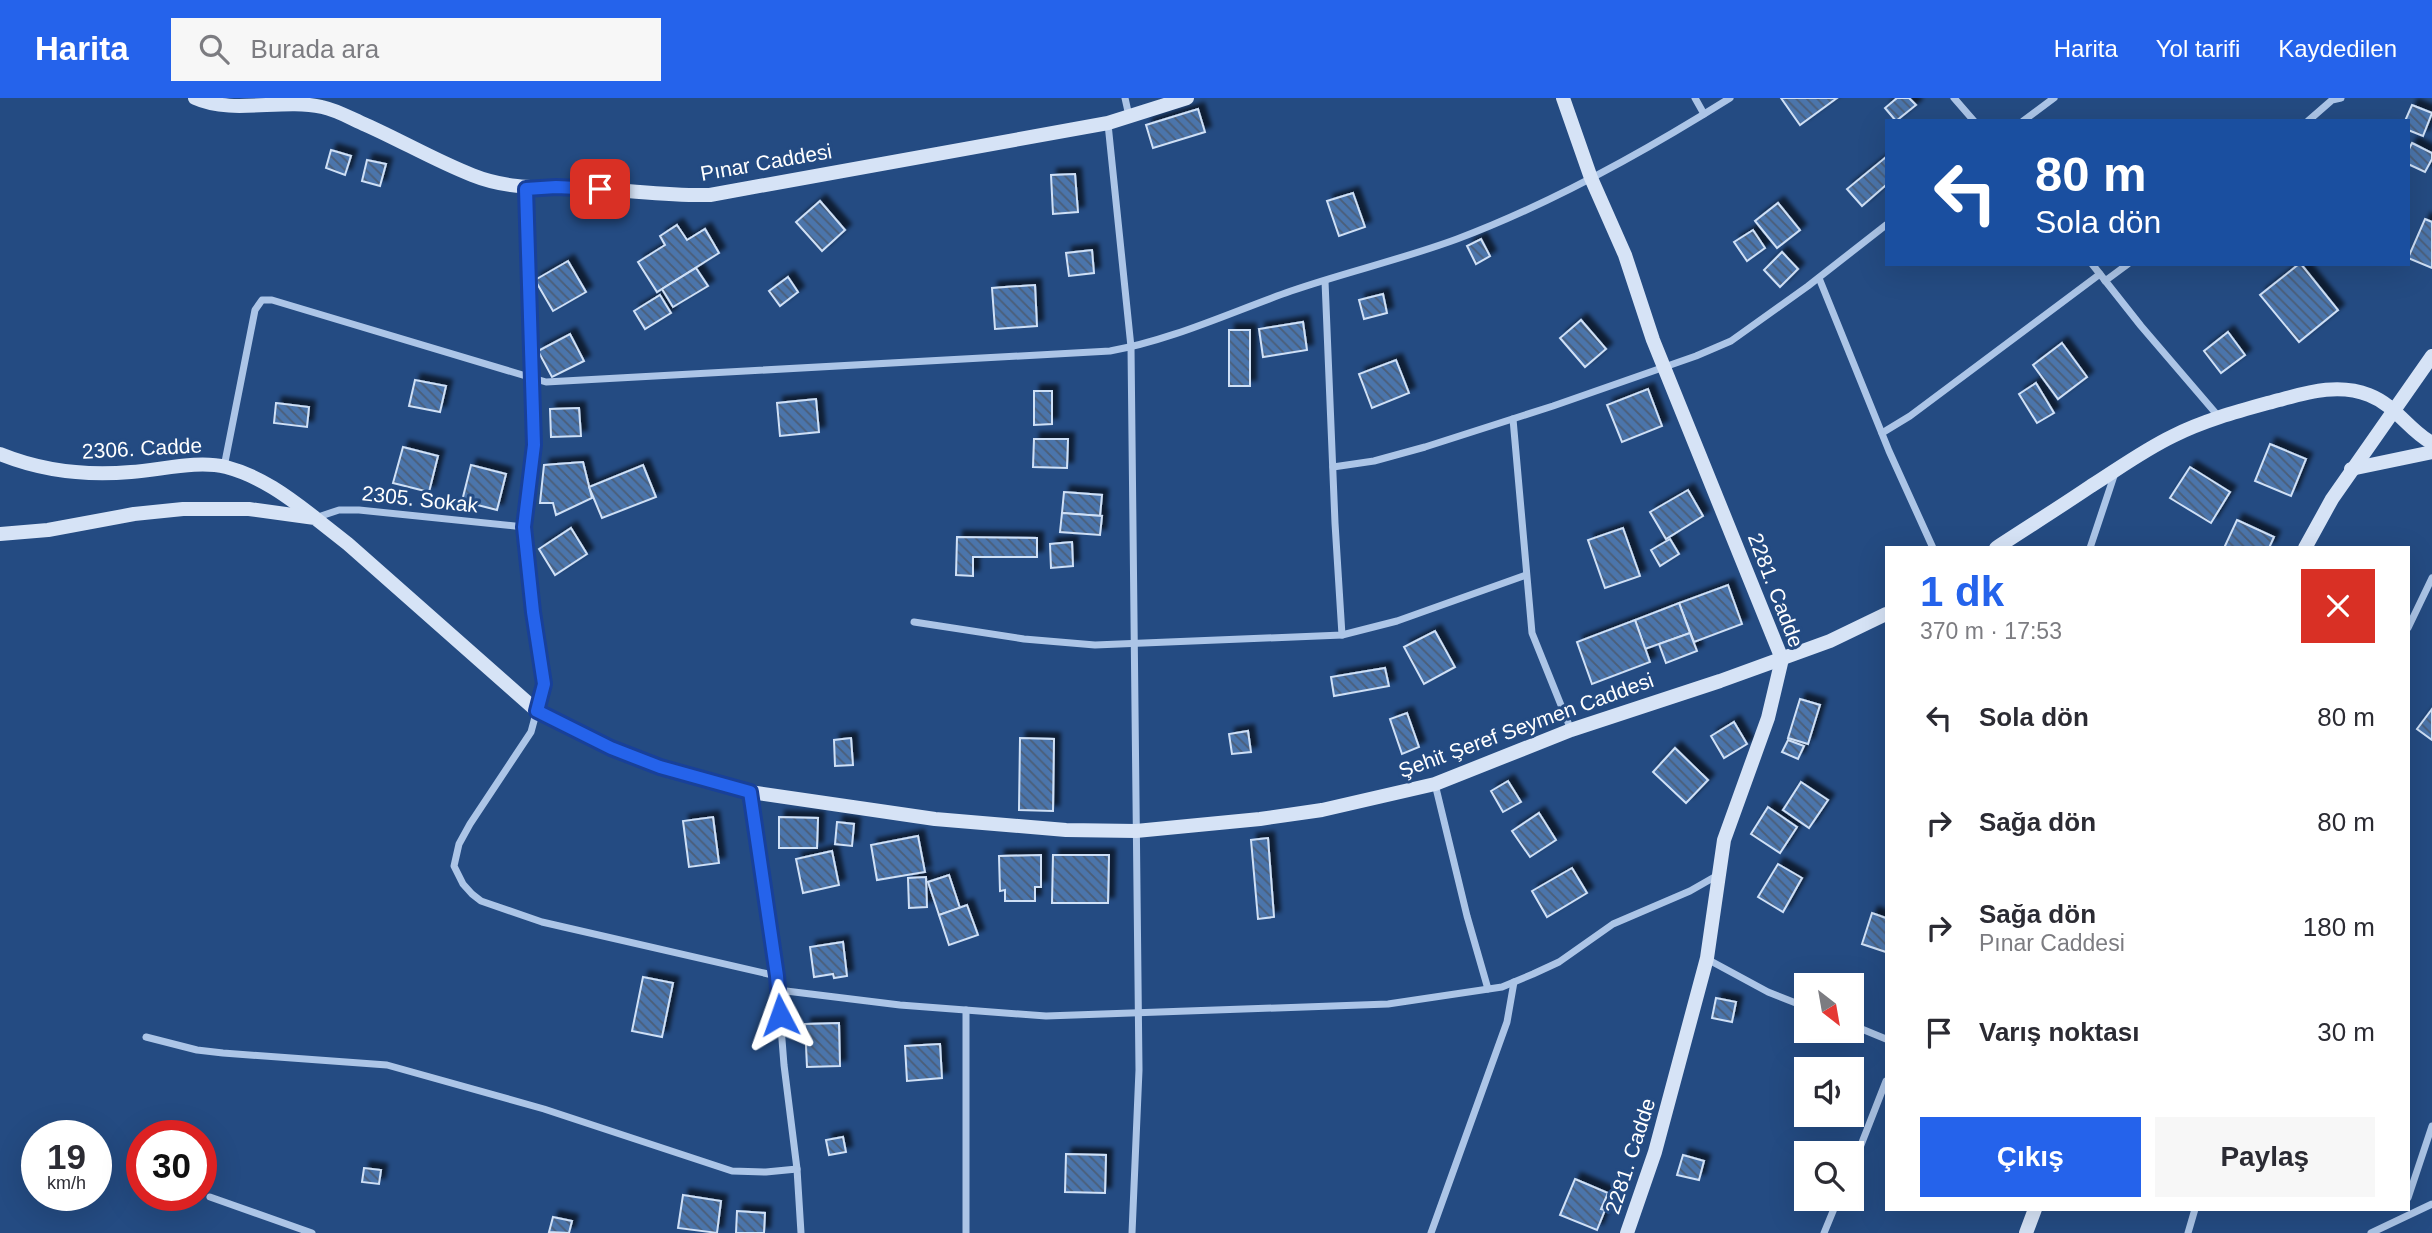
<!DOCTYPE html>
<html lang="tr">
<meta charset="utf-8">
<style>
body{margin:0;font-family:Helvetica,sans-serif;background:#f7f7f7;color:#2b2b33;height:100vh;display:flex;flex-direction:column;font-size:26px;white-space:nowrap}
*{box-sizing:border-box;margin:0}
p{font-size:23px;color:#7c7c81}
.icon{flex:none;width:38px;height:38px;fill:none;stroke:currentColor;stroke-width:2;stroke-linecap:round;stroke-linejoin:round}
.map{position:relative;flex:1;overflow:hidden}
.details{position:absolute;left:1885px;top:448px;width:525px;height:665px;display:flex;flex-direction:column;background:#fff;border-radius:0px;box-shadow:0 7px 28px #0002}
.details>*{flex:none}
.banner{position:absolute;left:1885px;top:21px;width:525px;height:147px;border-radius:0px;box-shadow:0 7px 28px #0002;background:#1a4fa0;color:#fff;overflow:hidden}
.needle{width:46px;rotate:149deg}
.controls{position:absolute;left:1794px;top:875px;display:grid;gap:14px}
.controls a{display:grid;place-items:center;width:70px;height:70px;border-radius:0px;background:#fff;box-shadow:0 7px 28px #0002;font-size:35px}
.speed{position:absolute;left:21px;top:1022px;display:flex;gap:14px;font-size:35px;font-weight:700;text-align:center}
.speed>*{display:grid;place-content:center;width:91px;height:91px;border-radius:50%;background:#fff;box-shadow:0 7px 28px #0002;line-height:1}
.speed small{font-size:18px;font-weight:400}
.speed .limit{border:10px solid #d22;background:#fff;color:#111}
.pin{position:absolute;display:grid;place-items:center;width:60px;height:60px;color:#fff;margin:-30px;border-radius:14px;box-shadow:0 4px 10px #0006}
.me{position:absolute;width:77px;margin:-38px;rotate:356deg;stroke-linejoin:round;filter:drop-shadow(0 0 5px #0008)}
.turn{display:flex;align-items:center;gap:24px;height:147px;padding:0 35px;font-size:32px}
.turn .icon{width:91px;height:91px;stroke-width:2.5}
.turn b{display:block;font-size:49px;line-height:60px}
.round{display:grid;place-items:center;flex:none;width:74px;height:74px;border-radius:0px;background:#f7f7f7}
.headline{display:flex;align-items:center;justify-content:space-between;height:119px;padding:0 35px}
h1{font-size:42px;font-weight:600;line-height:52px;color:#2563eb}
.cta{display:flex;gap:14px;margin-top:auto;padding:14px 35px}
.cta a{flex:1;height:80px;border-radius:0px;background:#2563eb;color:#fff;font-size:28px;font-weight:600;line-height:80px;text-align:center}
.cta a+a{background:#f7f7f7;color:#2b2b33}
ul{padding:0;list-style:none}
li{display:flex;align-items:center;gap:21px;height:105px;padding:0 35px}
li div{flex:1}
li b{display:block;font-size:26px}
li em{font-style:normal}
header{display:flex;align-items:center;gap:42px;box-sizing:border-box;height:98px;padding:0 35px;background:#2563eb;color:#fff}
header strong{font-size:33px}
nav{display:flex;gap:38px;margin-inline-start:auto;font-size:24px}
.search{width:490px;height:63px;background:#f7f7f7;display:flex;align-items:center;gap:18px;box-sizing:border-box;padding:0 24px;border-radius:0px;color:#7c7c81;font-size:26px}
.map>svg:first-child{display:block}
</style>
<header>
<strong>Harita</strong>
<div class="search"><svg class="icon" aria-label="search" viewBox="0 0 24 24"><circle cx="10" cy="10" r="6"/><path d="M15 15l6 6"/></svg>Burada ara</div>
<nav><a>Harita</a><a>Yol tarifi</a><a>Kaydedilen</a></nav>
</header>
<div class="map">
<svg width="2432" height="1135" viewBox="0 0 2432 1135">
<defs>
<pattern id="building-back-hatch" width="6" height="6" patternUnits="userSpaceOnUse" patternTransform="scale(1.75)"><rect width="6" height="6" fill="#4c74ab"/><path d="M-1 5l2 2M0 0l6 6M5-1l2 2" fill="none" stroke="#4c5e77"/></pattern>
<filter id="shadow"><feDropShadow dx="6" dy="-6" stdDeviation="2" flood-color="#0009"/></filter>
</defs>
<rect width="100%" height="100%" fill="#244b82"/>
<g fill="url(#building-back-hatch)" stroke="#cfe0f6" stroke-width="2" filter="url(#shadow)">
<polygon points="1781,0 1837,0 1800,27"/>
<polygon points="1897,0 1909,0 1916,7 1896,23 1885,10"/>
<polygon points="2412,7 2432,15 2423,38 2408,32 2408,23 2405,23"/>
<polygon points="1198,11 1205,34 1153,50 1146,27"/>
<polygon points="2412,45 2432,55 2432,61 2425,74 2408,66 2408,53"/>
<polygon points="331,52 351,58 345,77 326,70"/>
<polygon points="1886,59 1886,87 1862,108 1847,91"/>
<polygon points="367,62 386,66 380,88 362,83"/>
<polygon points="1075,76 1078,114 1053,116 1051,77"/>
<polygon points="1353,95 1365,129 1339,138 1327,103"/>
<polygon points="820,103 845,132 822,153 796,124"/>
<polygon points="1778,105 1800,132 1777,150 1755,123"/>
<polygon points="2425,121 2432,124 2432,170 2408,160"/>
<polygon points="677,127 687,142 705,131 719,155 657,194 638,164 665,147 660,138"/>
<polygon points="1753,132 1765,150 1747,163 1734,144"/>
<polygon points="1481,141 1490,158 1476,166 1467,148"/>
<polygon points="1092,152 1094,175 1069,178 1066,155"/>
<polygon points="1782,154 1798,171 1780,189 1764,172"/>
<polygon points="568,163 586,194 553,213 535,182"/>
<polygon points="2299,166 2301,166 2338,212 2299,244 2260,197"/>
<polygon points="696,170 708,188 673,209 662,191"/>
<polygon points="788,179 798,194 780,208 769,193"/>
<polygon points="1035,187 1037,228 995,231 992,190"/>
<polygon points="1383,196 1387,215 1364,221 1359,202"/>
<polygon points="660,197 671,215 645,231 634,213"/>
<polygon points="1581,222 1606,251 1585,269 1560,240"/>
<polygon points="1303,224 1307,252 1263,259 1259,231"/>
<rect x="1229" y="232" width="21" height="56"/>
<polygon points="2228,234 2245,257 2221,275 2204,253"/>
<polygon points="570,236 584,263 552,279 538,253"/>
<polygon points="2062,245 2087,279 2058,301 2033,267"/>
<polygon points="1396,262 1409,295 1372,310 1359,276"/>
<polygon points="415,282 446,288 440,314 409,308"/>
<polygon points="2036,285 2054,315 2037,325 2019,296"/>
<polygon points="1648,291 1662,328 1622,344 1607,307"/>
<polygon points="1034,293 1052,293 1052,326 1034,327"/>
<polygon points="816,301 819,334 780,338 777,305"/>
<polygon points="276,305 309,309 307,329 274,325"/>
<polygon points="579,310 581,338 551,339 550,311"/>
<polygon points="1034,341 1068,341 1067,370 1033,369"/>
<polygon points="2270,346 2306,361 2291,398 2255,383"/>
<polygon points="403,349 438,358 429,394 393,385"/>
<polygon points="583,364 592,400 556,417 553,405 540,405 544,367"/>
<polygon points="471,367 506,376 497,412 462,403"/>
<polygon points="643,367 656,399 602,420 589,389"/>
<polygon points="2190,369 2230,394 2211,425 2170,400"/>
<polygon points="1688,392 1703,418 1666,441 1650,414"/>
<polygon points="1064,394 1102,397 1100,418 1062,415"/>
<polygon points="1062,415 1102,418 1100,437 1060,434"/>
<polygon points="2237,422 2274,439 2269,450 2224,450"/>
<polygon points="571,430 587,456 555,477 539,451"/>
<polygon points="1623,430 1640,478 1605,490 1588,442"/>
<polygon points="957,439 1037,440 1037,459 973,459 973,478 956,477"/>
<polygon points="1670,441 1679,456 1660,468 1651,452"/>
<polygon points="1072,444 1073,468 1051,470 1050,446"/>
<polygon points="1728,487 1742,526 1694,544 1679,505"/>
<polygon points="1679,505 1690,535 1645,551 1635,522"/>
<polygon points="1635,522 1650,564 1592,586 1577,544"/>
<polygon points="1435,533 1455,569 1424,586 1404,549"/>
<polygon points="1690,535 1697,553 1666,565 1659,546"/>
<polygon points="1385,570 1389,588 1334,598 1331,579"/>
<polygon points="1800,601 1820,607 1808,646 1788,640"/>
<polygon points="2432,611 2432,642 2417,631"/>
<polygon points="1407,615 1419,649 1402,656 1390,621"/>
<polygon points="1734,624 1747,646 1724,660 1711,638"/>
<polygon points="1248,633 1251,654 1232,656 1229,636"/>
<polygon points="851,640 853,667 835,668 834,642"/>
<polygon points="1020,640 1054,641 1053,713 1019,712"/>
<polygon points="1788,642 1804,648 1798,661 1782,654"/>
<polygon points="1675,650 1708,682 1686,705 1653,674"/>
<polygon points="1508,683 1521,704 1503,714 1491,693"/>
<polygon points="1801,684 1828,702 1809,730 1783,712"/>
<polygon points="1768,709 1797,729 1780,755 1751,736"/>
<polygon points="1539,715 1556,742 1530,759 1512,733"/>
<polygon points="713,719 719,765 689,769 683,723"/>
<polygon points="779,719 818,720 817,750 779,750"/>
<polygon points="837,724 854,726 852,748 835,746"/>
<polygon points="918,738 925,774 877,782 871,747"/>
<polygon points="1268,740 1274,819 1258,821 1251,742"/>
<polygon points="832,753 839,787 803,795 796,761"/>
<polygon points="1041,757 1041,789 1035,789 1035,803 1005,803 1005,792 1000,793 999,758"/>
<polygon points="1053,757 1109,757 1108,805 1052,805"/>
<polygon points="1778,766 1802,780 1783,814 1758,799"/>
<polygon points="1572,770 1587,795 1547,819 1532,793"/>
<polygon points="949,777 960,810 939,817 928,784"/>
<polygon points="926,779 927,809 909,810 908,780"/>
<polygon points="967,807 978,837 949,847 939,817"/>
<polygon points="1872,815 1886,820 1886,854 1862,846"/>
<polygon points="843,844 847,878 834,880 833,876 814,879 810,849"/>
<polygon points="643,879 673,885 662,939 632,933"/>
<polygon points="1716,900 1736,904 1732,924 1712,920"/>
<polygon points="839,925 840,968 807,969 805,926"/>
<polygon points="940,946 942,980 907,983 905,948"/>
<polygon points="843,1039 846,1054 829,1057 826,1042"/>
<polygon points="1066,1056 1106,1057 1105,1095 1065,1094"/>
<polygon points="1683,1057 1704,1063 1699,1082 1677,1077"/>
<polygon points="364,1070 381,1072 379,1086 362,1084"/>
<polygon points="1575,1081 1608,1095 1601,1111 1605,1112 1597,1132 1560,1117"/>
<polygon points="683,1097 721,1103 717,1135 678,1130"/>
<polygon points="737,1113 765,1115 764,1135 736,1135"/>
<polygon points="553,1119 572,1123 569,1135 549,1134"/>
</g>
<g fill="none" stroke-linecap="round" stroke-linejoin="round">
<g stroke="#acc5e7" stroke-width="7">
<polyline points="1125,0 1129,18"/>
<polyline points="1695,0 1704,16"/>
<polyline points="1954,0 1974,23"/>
<polyline points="2023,23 2054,0"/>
<polyline points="2308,23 2332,2 2341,0"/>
<polyline points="1108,26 1131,249 1139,972 1132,1135"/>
<polyline points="526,91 534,347 524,429 544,586 531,634 470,726 459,746 454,768 463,786 472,796 481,803 542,824 777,878"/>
<polyline points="2092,166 2141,228 2219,319"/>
<polyline points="1819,180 1889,353 1933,450"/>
<polyline points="1325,183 1335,425 1342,537"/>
<polyline points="2105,183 2128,166"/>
<polyline points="1513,321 1532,535 1571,632"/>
<polyline points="1882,335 1910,318 2100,176"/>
<path d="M224 369 255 212 262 202H272L546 284 1110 253C1172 242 1231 214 1291 193 1346 174 1403 161 1457 141 1553 105 1644 54 1730 0"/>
<polyline points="1333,369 1374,363 1425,349 1553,308 1696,258 1731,243 1808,188 1886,127"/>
<polyline points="315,420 339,412 359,412 524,429"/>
<polyline points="2090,450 2115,375"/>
<polyline points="914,524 1024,541 1095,547 1342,537 1397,523 1526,477"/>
<polyline points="2408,530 2432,480"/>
<polyline points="1435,686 1467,818 1488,891"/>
<polyline points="750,694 777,878 784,967 797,1071 801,1135"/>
<polyline points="1707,861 1768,894 1806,909"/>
<polyline points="778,892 900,907 1046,918 1388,906 1502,889 1533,876 1559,864 1613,826 1690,793 1718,777"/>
<polyline points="1852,927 1886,941"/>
<polyline points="146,939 197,952 223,955 387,967 544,1011 732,1073 766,1074 797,1071"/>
<polyline points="1852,1070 1886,983"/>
<polyline points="210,1099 312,1135"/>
<polyline points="2408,1100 2432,1028"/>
<polyline points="966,1135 966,912"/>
<polyline points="1431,1135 1507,924 1514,884"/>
<polyline points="1824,1135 1838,1101"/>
<polyline points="2188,1135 2195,1111"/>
<polyline points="2371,1135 2432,1106"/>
</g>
<g stroke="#d6e3f6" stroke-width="14">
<path d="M195 0C232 17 282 0 322 9 337 12 352 21 366 27 402 43 436 63 472 77 514 94 554 88 598 91 636 93 672 98 710 97L1108 25 1187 0"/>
<polyline points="1563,0 1591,80 1625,157 1653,242 1782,561 1768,620 1724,742 1707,860 1655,1054 1627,1135"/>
<path d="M0 356C42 373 86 378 131 374 161 372 197 362 226 369 260 378 287 398 314 419"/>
<polyline points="2351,371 2432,354"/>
<polyline points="0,436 48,432 134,416 183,411 249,411 315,420 348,446 537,613 611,650 660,669 750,694 935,721 1066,732 1136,733 1260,721 1322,712 1435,686 1571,632 1720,583 1830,543 1886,516"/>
<path d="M1996 450C2028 429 2060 409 2091 388 2118 371 2144 352 2173 338 2207 321 2243 312 2279 302 2309 294 2339 285 2369 297 2397 308 2408 332 2432 345"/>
<polyline points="2305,450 2332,401 2432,258"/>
<polyline points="2026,1135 2035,1111"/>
</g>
</g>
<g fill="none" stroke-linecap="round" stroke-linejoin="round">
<g stroke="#184099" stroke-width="18">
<polyline id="route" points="600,91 556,89 526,91 534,347 524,429 533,514 544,586 537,613 611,650 660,669 750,694 777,878 780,917"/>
</g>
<use href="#route" stroke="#2563eb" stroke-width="12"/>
</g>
<g text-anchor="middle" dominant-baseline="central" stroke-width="6" stroke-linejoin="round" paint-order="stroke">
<g font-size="21" fill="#fff" stroke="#244b82">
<text transform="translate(766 64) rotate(-10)">Pınar Caddesi</text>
<text transform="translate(142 350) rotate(-3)">2306. Cadde</text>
<text transform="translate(420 401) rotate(6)">2305. Sokak</text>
<text transform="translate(1776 492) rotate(69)">2281. Cadde</text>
<text transform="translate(1526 627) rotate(-20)">Şehit Şeref Seymen Caddesi</text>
<text transform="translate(1630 1058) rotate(-72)">2281. Cadde</text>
</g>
</g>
</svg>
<div class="controls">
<a><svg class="needle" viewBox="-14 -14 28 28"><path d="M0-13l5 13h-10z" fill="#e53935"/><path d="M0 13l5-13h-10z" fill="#7c7c81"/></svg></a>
<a><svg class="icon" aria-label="sound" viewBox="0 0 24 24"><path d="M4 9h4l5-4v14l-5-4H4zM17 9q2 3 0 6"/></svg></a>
<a><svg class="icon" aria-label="search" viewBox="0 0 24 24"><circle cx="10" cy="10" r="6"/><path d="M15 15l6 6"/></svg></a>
</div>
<div class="speed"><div>19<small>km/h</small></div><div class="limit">30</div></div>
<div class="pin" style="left:600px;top:91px;background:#d93025"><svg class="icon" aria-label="arrive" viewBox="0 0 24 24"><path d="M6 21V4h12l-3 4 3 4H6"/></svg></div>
<svg class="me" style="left:780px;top:917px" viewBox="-20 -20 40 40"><path d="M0-17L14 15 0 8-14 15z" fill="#2563eb" stroke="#fff" stroke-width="4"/></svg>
<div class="banner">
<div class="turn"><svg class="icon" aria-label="left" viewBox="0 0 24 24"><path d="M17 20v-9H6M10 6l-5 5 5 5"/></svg><div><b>80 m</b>Sola dön</div></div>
</div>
<section class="details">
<div class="headline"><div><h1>1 dk</h1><p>370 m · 17:53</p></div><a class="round" style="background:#d93025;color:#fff"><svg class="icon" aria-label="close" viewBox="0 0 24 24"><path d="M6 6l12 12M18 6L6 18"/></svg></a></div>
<ul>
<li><svg class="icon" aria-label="left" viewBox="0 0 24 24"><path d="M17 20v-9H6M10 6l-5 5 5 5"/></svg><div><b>Sola dön</b></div><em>80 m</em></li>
<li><svg class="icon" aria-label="right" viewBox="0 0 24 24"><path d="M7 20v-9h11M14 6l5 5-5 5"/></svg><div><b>Sağa dön</b></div><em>80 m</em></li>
<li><svg class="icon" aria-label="right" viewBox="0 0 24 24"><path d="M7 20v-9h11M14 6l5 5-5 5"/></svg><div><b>Sağa dön</b><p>Pınar Caddesi</p></div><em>180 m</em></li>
<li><svg class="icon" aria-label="arrive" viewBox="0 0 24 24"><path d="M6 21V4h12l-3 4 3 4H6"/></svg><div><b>Varış noktası</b></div><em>30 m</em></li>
</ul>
<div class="cta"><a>Çıkış</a><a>Paylaş</a></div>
</section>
</div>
